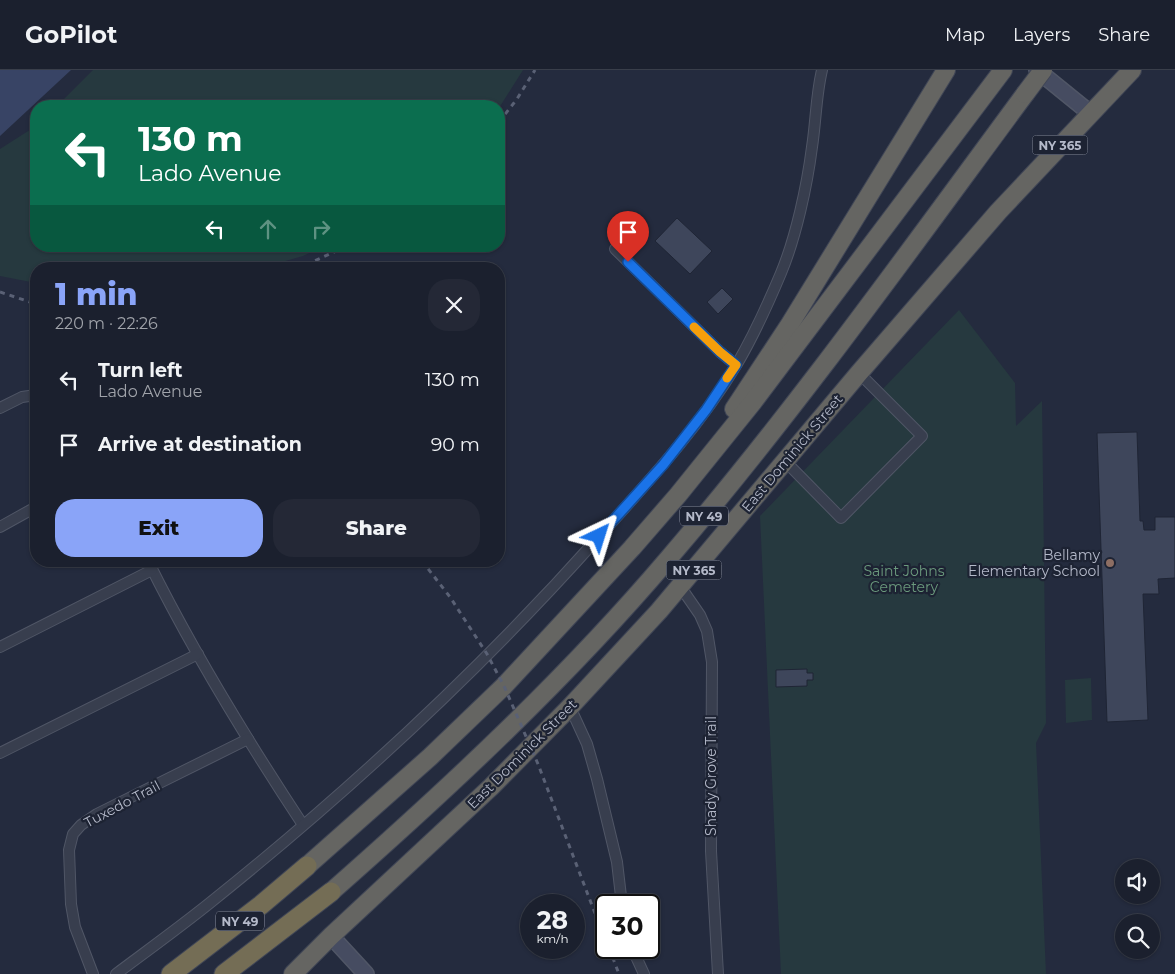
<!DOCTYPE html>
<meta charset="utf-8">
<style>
body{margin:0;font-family:Montserrat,sans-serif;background:#242836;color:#f1f3f6;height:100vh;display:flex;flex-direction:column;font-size:19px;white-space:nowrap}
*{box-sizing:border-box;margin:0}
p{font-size:16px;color:#a0a3aa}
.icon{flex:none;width:28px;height:28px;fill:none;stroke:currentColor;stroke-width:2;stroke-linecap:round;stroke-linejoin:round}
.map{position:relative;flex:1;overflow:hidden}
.details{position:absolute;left:30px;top:192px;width:475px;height:305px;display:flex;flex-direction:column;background:#1b202e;border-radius:20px;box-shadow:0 1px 4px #0004,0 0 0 1px #393e4a}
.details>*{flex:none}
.banner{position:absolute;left:30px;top:30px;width:475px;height:152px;border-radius:20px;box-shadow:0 1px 4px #0004,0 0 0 1px #393e4a;background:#0b6e4f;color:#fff;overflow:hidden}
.fabs{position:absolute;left:1115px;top:789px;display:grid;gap:10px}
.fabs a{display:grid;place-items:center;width:45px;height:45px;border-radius:50%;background:#1b202e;box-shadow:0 1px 4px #0004,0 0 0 1px #393e4a;font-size:25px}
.speed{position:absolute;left:520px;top:824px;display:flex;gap:10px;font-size:25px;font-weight:700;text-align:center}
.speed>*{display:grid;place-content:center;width:65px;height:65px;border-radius:50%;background:#1b202e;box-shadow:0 1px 4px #0004,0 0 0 1px #393e4a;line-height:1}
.speed small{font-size:12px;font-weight:400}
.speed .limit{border:2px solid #111;border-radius:8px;background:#fff;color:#111}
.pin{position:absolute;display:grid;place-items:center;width:42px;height:42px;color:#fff;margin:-51px -21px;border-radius:50% 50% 50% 0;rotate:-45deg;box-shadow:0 0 5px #0007}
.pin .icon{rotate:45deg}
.me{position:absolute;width:55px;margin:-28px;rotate:41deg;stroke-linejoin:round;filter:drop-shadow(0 0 4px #0008)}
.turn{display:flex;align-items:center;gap:18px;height:105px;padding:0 25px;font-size:22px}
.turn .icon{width:65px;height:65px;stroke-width:2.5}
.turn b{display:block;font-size:35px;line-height:42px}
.lanes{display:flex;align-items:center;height:48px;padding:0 25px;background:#0003;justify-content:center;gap:25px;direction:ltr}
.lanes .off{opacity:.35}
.round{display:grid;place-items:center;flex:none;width:52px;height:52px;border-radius:20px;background:#242836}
.head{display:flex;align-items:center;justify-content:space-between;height:85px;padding:0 25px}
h1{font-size:30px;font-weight:800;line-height:38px;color:#8aa4f8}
.cta{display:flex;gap:10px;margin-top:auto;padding:10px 25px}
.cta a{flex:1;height:58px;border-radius:20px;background:#8aa4f8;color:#111;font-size:20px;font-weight:800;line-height:58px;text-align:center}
.cta a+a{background:#242836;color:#f1f3f6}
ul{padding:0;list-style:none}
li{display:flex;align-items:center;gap:15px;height:65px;padding:0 25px}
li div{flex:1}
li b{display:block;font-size:19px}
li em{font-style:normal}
header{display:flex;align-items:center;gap:30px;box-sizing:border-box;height:70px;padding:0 25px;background:#1b202e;border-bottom:1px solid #393e4a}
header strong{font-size:24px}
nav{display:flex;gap:28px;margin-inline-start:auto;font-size:18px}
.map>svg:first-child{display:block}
</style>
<header>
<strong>GoPilot</strong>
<nav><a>Map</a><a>Layers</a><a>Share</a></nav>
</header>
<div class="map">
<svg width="1175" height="904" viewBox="0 0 1175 904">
<rect width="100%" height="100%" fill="#242b3e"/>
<g fill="#26393f">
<polygon points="93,0 523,0 499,38 499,36 57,36"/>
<polygon points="36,56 36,176 324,176 303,186 257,199 36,199 36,213 0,206 0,79"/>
<polygon points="959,240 1015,313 1016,356 1042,331 1046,653 1036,673 1046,904 781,904 760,446"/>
<polygon points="1091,608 1092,650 1066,653 1065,610"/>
</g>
<polygon fill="#384465" points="0,0 71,0 0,66"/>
<g fill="#3e465b" stroke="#1f2535">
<polygon points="677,148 712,181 690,204 655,171"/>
<polygon points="722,218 733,229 718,244 707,232"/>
<polygon points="1137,362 1140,451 1143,451 1144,460 1155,460 1155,447 1175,447 1175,508 1158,509 1159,524 1143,524 1148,650 1107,652 1097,363"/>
<polygon points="807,599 807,603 813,603 813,610 807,610 807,616 776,617 776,600"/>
</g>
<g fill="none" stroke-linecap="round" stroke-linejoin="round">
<g stroke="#505666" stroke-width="12">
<g id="minor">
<polyline points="615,179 720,282 736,295"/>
<polyline points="0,338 22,327 36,325"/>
<polyline points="785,391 841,448 922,366 859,303"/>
<polyline points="0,457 36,437"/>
<path d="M148 491C193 582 247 670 303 755"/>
<polyline points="680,516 700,545 707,561 712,592 711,781 718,904"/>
<polyline points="0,577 152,500"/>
<polyline points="570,637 587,674 597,709 617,792 622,835"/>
<polyline points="0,683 198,584"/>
<polyline points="632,878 644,904"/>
<polyline points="93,904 75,857 71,834 69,780 73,764 81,755 97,744 248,669"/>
<path d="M116 904C148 880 180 857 211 832 347 723 479 601 596 470 646 414 698 359 737 294 754 265 768 234 781 203 796 167 807 116 812 77 816 51 816 25 822 0"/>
</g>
</g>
<g stroke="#505666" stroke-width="18">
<g id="secondary">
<polyline points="1037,0 1090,43"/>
<polyline points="331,866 366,904"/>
</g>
</g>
<g stroke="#404656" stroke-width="20">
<g id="trunk">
<polyline points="734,339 790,254 946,0"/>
<polyline points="307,796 430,687 504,616 632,478 678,425 753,332 1003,0"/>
<path d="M331 822C449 718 566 609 668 489 795 341 909 181 1025 24"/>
<polyline points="293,904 331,866 491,717 570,637 659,541 859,303 998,142 1132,0"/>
</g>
</g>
<g stroke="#404656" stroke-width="21">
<g id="motorway">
<polyline points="171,904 261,835 307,796"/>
<polyline points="224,904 331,822"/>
</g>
</g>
<use href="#minor" stroke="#383e4e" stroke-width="10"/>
<use href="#secondary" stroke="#464c61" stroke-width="15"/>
<use href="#trunk" stroke="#656562" stroke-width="18"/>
<use href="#motorway" stroke="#746d55" stroke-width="19"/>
<g stroke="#5a6175" stroke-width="3" stroke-dasharray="5 5" stroke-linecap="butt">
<polyline points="499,52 517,29 535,0"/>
<polyline points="297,199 347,176"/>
<polyline points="0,222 36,234"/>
<polyline points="422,491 450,527 487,584 504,616 538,694 606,872"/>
<polyline points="609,878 619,904"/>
</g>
<g stroke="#404656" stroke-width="20" stroke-linecap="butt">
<polyline id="trunk-bridge" points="1025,24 1043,0"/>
</g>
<use href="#trunk-bridge" stroke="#656562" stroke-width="18"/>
</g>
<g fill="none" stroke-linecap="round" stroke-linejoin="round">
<g stroke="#114b97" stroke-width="12">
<polyline id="route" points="599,466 663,395 706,340 736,295 720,282 628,192"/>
</g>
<use href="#route" stroke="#1a73e8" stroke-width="9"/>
<polyline stroke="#f59e0b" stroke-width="9" points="694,257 720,282 736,295 727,308"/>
</g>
<circle fill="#8d6e63" stroke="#1d2333" stroke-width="2" cx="1110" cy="493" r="5"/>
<g text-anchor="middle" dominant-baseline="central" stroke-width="4.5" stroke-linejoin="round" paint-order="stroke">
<g fill="#1d2333" stroke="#878c9c" stroke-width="1">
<rect x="1032.5" y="65.5" width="55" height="19" rx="4"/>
<rect x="680" y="436.5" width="48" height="19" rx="4"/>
<rect x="666.5" y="490.5" width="55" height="19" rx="4"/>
<rect x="216" y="841.5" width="48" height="19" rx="4"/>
</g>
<g font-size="12" font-weight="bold" fill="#b4b9c9">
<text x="1060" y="75">NY 365</text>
<text x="704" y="446">NY 49</text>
<text x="694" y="500">NY 365</text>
<text x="240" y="851">NY 49</text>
</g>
<g font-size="14" fill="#b4b9c9" stroke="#1d2333">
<text transform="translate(792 383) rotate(-50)">East Dominick Street</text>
<text transform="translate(522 684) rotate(-45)">East Dominick Street</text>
<text transform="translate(711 706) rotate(-90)">Shady Grove Trail</text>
<text transform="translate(122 734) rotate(-28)">Tuxedo Trail</text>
</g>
<g font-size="14" fill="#b4b9c9" stroke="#1d2333" text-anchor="end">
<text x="1100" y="485">Bellamy<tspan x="1100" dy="16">Elementary School</tspan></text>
</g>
<g font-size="14" fill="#6b9a7d" stroke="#1d2333">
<text x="904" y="501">Saint Johns<tspan x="904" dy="16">Cemetery</tspan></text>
</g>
</g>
</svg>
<div class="fabs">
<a><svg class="icon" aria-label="sound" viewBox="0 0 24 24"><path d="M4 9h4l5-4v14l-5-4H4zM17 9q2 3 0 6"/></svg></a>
<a><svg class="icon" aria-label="search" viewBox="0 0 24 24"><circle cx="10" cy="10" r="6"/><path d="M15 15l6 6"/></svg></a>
</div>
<div class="speed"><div>28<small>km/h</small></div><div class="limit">30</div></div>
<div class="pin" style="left:628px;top:192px;background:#d93025"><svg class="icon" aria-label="arrive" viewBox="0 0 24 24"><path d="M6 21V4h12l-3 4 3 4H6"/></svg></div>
<svg class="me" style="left:599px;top:466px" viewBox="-20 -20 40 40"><path d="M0-17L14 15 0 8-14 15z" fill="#1a73e8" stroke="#fff" stroke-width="4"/></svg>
<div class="banner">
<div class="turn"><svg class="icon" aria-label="left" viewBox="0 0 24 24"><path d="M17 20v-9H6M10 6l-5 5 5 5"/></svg><div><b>130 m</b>Lado Avenue</div></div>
<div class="lanes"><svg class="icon" aria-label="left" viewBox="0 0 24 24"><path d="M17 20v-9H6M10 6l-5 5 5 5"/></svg><svg class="icon off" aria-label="ahead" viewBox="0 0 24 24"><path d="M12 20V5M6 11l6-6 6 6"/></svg><svg class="icon off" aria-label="right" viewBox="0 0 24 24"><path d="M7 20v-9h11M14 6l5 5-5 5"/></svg></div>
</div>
<section class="details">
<div class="head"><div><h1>1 min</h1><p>220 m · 22:26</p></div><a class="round"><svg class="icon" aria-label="close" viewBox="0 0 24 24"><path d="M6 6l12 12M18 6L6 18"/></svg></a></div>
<ul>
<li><svg class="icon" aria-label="left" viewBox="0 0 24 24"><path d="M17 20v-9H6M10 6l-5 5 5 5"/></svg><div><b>Turn left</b><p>Lado Avenue</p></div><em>130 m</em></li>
<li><svg class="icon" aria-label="arrive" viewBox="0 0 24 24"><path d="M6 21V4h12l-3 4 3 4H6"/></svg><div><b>Arrive at destination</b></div><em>90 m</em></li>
</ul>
<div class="cta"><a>Exit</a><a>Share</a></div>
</section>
</div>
